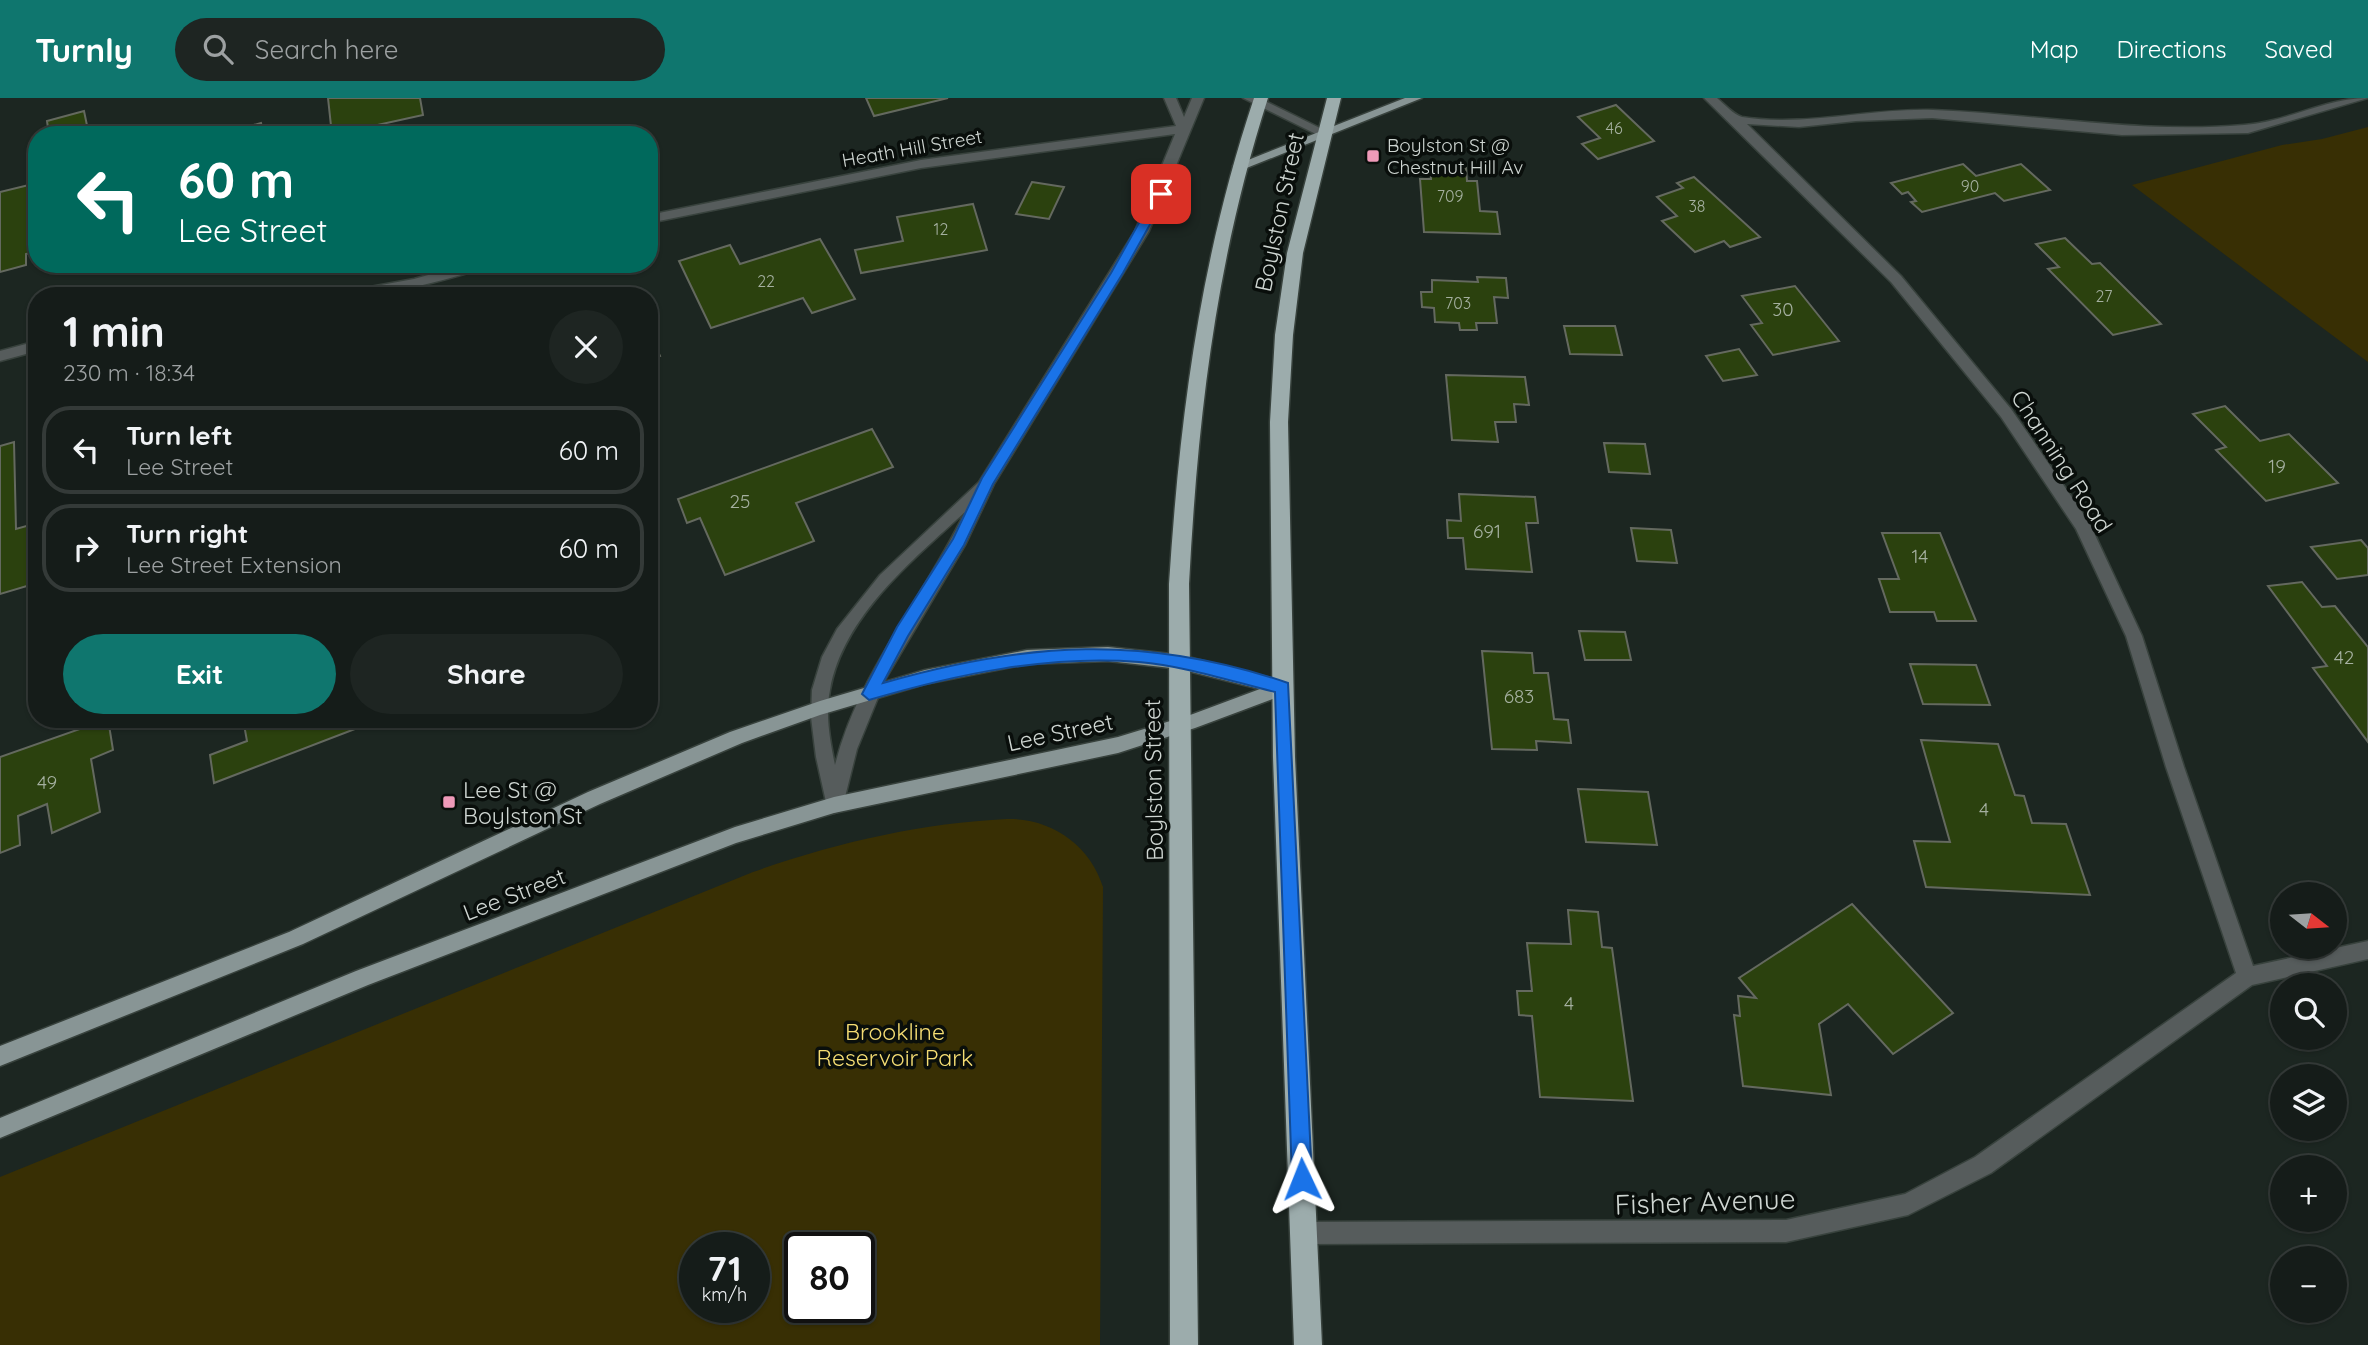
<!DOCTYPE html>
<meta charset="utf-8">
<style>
body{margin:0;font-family:Quicksand,sans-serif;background:#1e2522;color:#f1f3f6;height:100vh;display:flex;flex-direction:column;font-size:26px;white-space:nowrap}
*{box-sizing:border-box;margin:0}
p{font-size:23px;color:#9da1a2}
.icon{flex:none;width:38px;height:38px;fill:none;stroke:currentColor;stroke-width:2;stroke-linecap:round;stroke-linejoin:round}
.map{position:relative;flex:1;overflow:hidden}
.side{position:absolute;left:28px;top:189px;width:630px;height:441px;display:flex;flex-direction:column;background:#151c19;border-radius:28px;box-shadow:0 2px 5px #0004,0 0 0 2px #343a38}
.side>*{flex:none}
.guide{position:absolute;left:28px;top:28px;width:630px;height:147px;border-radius:28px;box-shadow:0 2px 5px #0004,0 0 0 2px #343a38;background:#00695c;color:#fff;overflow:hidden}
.needle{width:46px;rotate:107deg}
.fabs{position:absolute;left:2270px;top:784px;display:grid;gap:14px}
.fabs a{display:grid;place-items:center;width:77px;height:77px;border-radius:50%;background:#151c19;box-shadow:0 2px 5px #0004,0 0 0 2px #343a38;font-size:35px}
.speed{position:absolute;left:679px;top:1134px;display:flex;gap:14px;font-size:35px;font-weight:700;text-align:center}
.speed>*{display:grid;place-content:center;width:91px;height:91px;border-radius:50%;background:#151c19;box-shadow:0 2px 5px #0004,0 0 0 2px #343a38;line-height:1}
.speed small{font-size:18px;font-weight:400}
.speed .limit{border:4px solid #111;border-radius:10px;background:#fff;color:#111}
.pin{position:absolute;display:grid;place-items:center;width:60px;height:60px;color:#fff;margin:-30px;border-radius:14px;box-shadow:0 4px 10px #0006}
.me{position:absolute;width:77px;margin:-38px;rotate:358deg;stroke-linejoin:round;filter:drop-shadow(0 0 5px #0008)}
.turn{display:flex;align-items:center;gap:24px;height:147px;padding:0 35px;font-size:32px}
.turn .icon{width:91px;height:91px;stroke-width:2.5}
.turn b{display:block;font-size:49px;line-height:60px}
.round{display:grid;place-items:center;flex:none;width:74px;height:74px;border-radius:37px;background:#1e2522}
.overview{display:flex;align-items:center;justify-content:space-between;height:119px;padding:0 35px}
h1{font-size:42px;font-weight:700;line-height:52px}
.primary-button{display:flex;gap:14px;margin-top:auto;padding:14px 35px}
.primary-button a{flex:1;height:80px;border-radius:42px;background:#0f766e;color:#fff;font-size:28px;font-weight:700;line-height:80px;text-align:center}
.primary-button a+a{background:#1e2522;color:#f1f3f6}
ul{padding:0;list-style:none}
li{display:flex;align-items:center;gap:21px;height:88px;margin:0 14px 10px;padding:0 21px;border:4px solid #343a38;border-radius:28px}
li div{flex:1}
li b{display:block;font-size:26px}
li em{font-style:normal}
header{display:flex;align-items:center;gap:42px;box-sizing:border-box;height:98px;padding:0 35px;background:#0f766e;color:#fff}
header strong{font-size:33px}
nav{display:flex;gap:38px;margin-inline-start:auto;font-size:24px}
.search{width:490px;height:63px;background:#1e2522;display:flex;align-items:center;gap:18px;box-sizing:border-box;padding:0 24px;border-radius:38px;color:#9da1a2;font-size:26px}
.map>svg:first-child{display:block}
</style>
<header>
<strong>Turnly</strong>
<div class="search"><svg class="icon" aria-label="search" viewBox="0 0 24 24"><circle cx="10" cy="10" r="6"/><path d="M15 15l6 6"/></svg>Search here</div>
<nav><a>Map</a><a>Directions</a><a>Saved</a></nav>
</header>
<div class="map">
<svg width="2368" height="1247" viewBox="0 0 2368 1247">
<rect width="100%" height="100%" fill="#1c2621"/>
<g fill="#382f04" fill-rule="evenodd">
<polygon points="2368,29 2368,264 2132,87 2282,47 2322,41"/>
<path d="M1007 721C1051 720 1090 747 1103 789L1100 1247H0V1079L753 774C835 745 921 725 1007 721ZM695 1150H754V1209H695ZM800 1150H859V1209H800Z"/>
</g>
<g fill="#2b410e" stroke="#64695f" stroke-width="2">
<polygon points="328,0 420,0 423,17 332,37"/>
<polygon points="866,0 948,0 874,18"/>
<polygon points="1616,7 1654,43 1598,61 1582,46 1600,40 1578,19"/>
<polygon points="84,13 89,37 49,37 47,23"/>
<polygon points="261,25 264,37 218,37"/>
<polygon points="1963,66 1976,78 2021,66 2050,92 2004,103 1995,95 1922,114 1911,104 1916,103 1908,94 1902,96 1891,85"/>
<polygon points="1430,69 1466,70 1467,83 1477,83 1480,113 1497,114 1500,136 1424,134 1420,81 1431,81"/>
<polygon points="1694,79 1760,139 1730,149 1724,143 1695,154 1662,123 1677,118 1657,99 1683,90 1677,85"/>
<polygon points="1032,84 1064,89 1049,121 1016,116"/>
<polygon points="37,85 37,153 26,156 26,167 0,174 0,94"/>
<polygon points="973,106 987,152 861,175 855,152 903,143 897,119"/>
<polygon points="2065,140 2092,166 2100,165 2161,226 2113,237 2048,171 2059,169 2036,146"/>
<polygon points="820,141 855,201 812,215 803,200 711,230 679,163 730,147 740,166"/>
<polygon points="1477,179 1506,180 1508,200 1494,199 1497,225 1476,225 1477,232 1460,232 1459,225 1435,224 1434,210 1422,209 1421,194 1432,194 1432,182 1478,184"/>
<polygon points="1795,188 1839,243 1773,257 1751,227 1762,225 1742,198"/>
<polygon points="1564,228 1615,228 1622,257 1570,256"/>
<polygon points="649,234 660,258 652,261 658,274 649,277"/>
<polygon points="1739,251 1757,277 1723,283 1706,258"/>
<polygon points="1446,277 1525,279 1529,307 1514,306 1516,324 1495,324 1498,344 1452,342"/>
<polygon points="2225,308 2260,343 2289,336 2338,385 2266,403 2216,352 2226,349 2193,316"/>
<polygon points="872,331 893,369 796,405 814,443 725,477 700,420 687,425 678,401"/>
<polygon points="14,344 16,431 37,425 37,485 0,496 0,348"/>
<polygon points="1604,345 1645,346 1650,376 1609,374"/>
<polygon points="1459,396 1535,399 1538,425 1526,425 1532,474 1466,471 1463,440 1448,440 1447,422 1461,423"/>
<polygon points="1631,430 1671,432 1677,465 1637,463"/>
<polygon points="1882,435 1940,435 1976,523 1937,523 1934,514 1890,514 1879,481 1899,481"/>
<polygon points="2361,442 2368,450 2368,477 2337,481 2311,449"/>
<polygon points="2302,484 2322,509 2335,508 2368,549 2368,644 2313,570 2327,568 2268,488"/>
<polygon points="1579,533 1625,534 1631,562 1585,562"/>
<polygon points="1482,553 1532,555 1534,575 1548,575 1554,621 1568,622 1571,645 1536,643 1537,652 1492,651"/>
<polygon points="1910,566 1976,567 1990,607 1923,606"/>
<polygon points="108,621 113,652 91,661 100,714 52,735 47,706 18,718 20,747 0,755 0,659"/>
<polygon points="243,621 381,621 214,685 210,657 247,643"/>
<polygon points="1921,642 1998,646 2015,697 2024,698 2032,725 2066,726 2090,797 1926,789 1914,743 1950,744"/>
<polygon points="1578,691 1648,694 1657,747 1586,744"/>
<polygon points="1852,806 1953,915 1893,956 1848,906 1819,926 1831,997 1743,988 1734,917 1740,918 1738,898 1756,900 1739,880"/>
<polygon points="1568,812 1598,814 1602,849 1612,850 1633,1003 1540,999 1532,918 1519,917 1517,893 1532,893 1527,845 1571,846"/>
</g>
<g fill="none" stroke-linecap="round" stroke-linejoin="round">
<g stroke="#38423d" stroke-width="3">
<g id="minor">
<path d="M1164 0H1176L1184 19 1192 0H1204L1149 133 994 386 965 447 886 580 857 651 843 707 840 713 834 715 828 713 816 659 811 619 812 592 822 559 837 531 880 477 979 384 1135 133 1175 36 921 70 649 125V117L921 62 1176 28ZM965 414C924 500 859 573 835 667 830 643 825 616 830 592 843 518 913 462 965 414Z"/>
<polygon points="1243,0 1259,0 1330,35 1328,38 1320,38"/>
<path d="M1704 0H1717C1724 6 1734 17 1742 19 1805 29 1870 10 1933 12 2037 16 2139 36 2244 27 2287 24 2325 0 2368 0L2248 35 2122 37 1932 20 1856 23 1799 29 1747 26 1901 178 2011 311 2089 424 2142 538 2184 669 2253 868 2368 843V861L2252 887 1991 1075 1908 1117 1786 1144 1304 1146 1296 1143 1293 1135 1296 1127 1304 1124 1786 1122 1905 1096 1975 1059 2236 875 2166 669 2126 538 2076 431 2001 319 1891 184Z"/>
<path d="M467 166H491L489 169C439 183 393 198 341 198L348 193 414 181Z"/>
<polygon points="37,243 37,253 0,263 0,253"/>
</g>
</g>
<g stroke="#38423d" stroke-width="3">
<g id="major">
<polygon points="1405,0 1422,0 1244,71 1234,71 1233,68"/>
<polygon points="1108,549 1180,557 1283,583 1289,585 1292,590 1289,595 1195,630 1118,655 834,715 736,745 368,887 0,1040 0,1020 356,873 735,729 834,699 1118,639 1193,616 1260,591 1180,571 1108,563 1027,566 925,586 820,617 742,645 600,706 303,846 0,968 0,948 289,834 588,694 730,634 820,603 925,572 1027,552"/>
</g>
</g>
<g stroke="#38423d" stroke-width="3">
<g id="highway">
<path d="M1254 0H1268C1216 162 1198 316 1189 486L1198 1247H1170L1169 486C1180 316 1200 162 1254 0Z"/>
<polygon points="1327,0 1341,0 1303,155 1293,237 1288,324 1295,659 1322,1247 1294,1247 1273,659 1270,324 1275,237 1287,155"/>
</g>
</g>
<use href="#minor" fill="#565c5c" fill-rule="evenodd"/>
<use href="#major" fill="#889595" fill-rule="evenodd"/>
<use href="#highway" fill="#9cacac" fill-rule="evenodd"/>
</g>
<path fill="#1a73e8" stroke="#114b97" stroke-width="2" d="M1161 92 1167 96 1123 175 993 386 964 447 908 538 883 585C1025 544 1146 536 1288 585L1312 1081 1309 1088 1302 1091 1295 1088 1292 1081 1275 594C1230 583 1185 568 1139 564 1047 557 957 576 869 602L862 596 897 529 953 441 982 380 1111 175 1155 96Z"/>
<g fill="#ef9ab9" stroke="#090e0b" stroke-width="2.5">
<rect x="1366" y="51" width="14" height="14" rx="3.5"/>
<rect x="442" y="697" width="14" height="14" rx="3.5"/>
</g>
<g text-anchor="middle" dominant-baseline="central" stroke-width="7" stroke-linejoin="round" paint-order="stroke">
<g font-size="16" fill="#a5b0a0">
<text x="1614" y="30">46</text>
<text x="1970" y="88">90</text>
<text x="1450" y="98">709</text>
<text x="1697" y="108">38</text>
<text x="941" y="131">12</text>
<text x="766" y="183">22</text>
<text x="2104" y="198">27</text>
<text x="1458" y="205">703</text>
</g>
<g font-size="19" fill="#ced5d1" stroke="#090e0b" text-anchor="start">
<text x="1387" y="47">Boylston St @<tspan x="1387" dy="22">Chestnut Hill Av</tspan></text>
</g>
<g font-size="19" fill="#ced5d1" stroke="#090e0b">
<text transform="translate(912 50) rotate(-10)">Heath Hill Street</text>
</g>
<g font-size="19" fill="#a5b0a0">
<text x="1783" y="211">30</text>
<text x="2277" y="368">19</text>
<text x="740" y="403">25</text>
<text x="1487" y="433">691</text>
<text x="1920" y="458">14</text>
<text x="2344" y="559">42</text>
<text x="1519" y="598">683</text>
<text x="47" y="684">49</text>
<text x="1984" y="711">4</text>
<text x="1569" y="905">4</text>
</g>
<g font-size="23" fill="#ced5d1" stroke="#090e0b">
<text transform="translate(1279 114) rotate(-78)">Boylston Street</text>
<text transform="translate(2062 363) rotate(57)">Channing Road</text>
<text transform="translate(1060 634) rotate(-12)">Lee Street</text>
<text transform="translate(1153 682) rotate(-91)">Boylston Street</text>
<text transform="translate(514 796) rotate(-21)">Lee Street</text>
</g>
<g font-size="23" fill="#ced5d1" stroke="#090e0b" text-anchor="start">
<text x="463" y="691">Lee St @<tspan x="463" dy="26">Boylston St</tspan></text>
</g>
<g font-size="23" fill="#f5dd73" stroke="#090e0b">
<text x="895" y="933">Brookline<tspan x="895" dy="26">Reservoir Park</tspan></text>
</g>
<g font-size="28" fill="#ced5d1" stroke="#090e0b">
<text transform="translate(1705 1103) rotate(-2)">Fisher Avenue</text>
</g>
</g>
</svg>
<div class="fabs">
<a><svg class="needle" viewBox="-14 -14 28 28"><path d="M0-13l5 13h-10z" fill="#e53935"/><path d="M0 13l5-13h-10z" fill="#9da1a2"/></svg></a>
<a><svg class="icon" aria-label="search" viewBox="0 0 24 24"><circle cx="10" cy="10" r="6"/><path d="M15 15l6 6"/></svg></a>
<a><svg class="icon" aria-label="layers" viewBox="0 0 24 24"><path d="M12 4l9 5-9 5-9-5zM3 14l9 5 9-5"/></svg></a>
<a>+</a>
<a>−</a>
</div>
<div class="speed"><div>71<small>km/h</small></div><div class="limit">80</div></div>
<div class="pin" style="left:1161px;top:96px;background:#d93025"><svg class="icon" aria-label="arrive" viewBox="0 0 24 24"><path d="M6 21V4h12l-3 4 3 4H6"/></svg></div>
<svg class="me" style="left:1302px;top:1081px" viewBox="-20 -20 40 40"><path d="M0-17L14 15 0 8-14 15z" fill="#1a73e8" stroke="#fff" stroke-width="4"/></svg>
<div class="guide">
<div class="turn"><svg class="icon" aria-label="left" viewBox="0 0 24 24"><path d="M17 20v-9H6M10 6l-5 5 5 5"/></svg><div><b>60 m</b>Lee Street</div></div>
</div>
<section class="side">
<div class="overview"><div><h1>1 min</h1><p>230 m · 18:34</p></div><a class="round"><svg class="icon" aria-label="close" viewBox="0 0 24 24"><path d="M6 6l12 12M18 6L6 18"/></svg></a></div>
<ul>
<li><svg class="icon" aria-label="left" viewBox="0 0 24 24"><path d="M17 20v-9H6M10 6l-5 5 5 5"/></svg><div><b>Turn left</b><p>Lee Street</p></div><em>60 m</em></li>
<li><svg class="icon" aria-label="right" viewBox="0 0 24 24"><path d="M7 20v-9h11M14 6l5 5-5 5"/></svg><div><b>Turn right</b><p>Lee Street Extension</p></div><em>60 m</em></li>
</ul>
<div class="primary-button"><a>Exit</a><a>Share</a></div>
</section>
</div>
